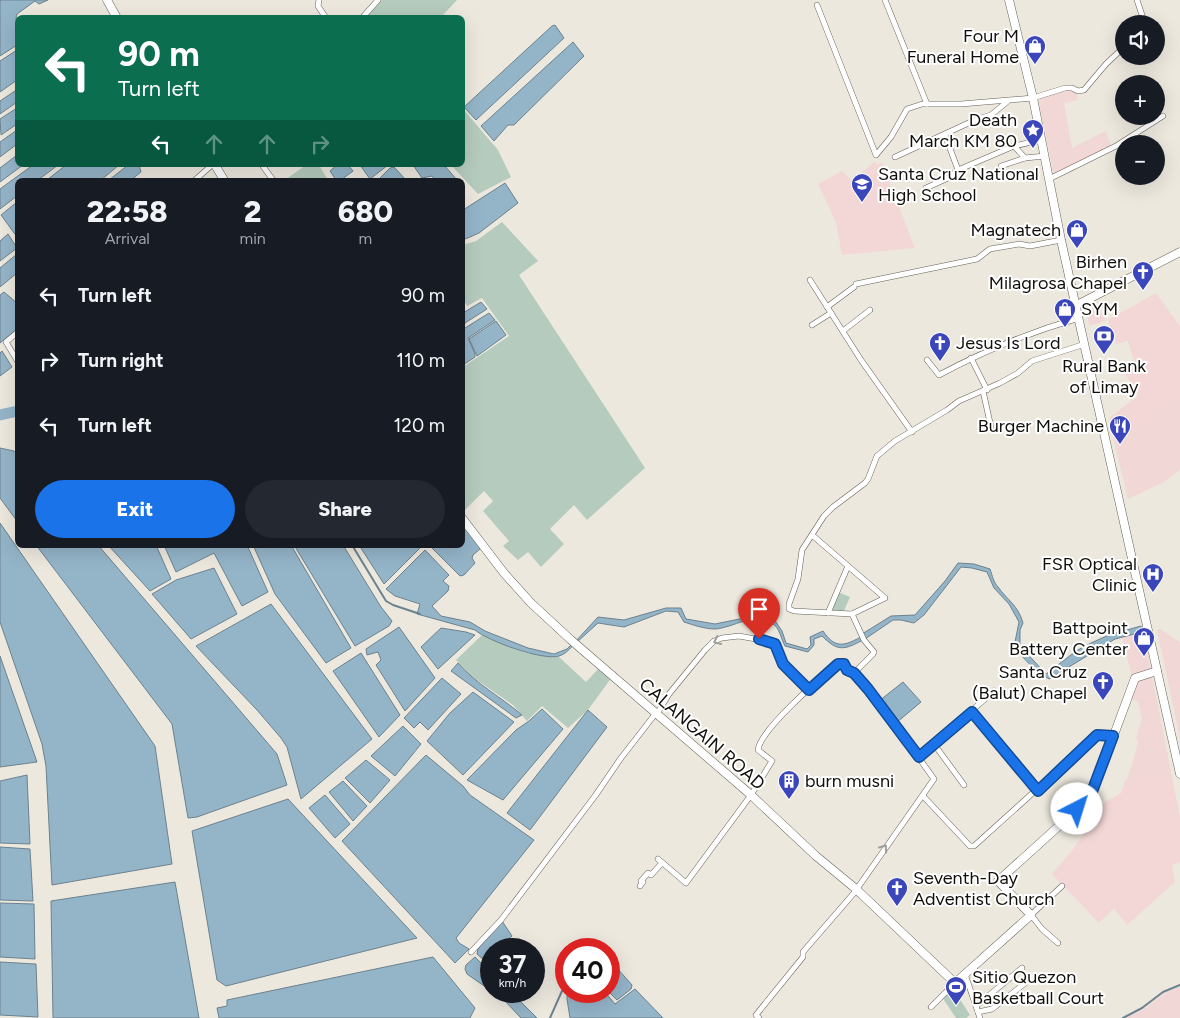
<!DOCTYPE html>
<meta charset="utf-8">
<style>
body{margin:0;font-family:Figtree,sans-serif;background:#242831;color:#f1f3f6;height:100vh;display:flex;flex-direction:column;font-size:19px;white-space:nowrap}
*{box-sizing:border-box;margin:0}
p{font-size:16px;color:#9ea1a6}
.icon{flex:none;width:28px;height:28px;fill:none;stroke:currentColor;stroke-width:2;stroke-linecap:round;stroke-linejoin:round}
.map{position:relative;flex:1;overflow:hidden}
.sheet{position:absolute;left:15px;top:178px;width:450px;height:370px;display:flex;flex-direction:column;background:#171b24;border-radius:8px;box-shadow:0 5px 20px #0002}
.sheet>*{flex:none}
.top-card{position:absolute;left:15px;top:15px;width:450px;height:152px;border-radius:8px;box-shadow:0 5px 20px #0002;background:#0b6e4f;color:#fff;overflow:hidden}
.fabs{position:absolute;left:1115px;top:15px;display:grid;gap:10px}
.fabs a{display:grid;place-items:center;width:50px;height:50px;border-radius:50%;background:#171b24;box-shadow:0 5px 20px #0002;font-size:25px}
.speed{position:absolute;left:480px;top:938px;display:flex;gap:10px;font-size:25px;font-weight:700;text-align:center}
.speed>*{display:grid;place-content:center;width:65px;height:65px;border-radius:50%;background:#171b24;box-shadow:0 5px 20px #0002;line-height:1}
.speed small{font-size:12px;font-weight:400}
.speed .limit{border:8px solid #d22;background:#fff;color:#111}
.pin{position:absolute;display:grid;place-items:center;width:42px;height:42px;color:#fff;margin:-51px -21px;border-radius:50% 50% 50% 0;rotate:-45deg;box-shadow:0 0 5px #0007}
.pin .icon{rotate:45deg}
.me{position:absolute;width:55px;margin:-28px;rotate:40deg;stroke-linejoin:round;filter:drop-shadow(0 0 4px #0008)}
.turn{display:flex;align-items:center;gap:18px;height:105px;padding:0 20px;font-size:22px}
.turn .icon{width:65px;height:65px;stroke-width:2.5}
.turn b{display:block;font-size:35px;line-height:42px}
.lanes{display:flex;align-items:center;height:48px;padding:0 20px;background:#0003;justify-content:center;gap:25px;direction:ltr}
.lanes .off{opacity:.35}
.eta{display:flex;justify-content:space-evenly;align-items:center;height:85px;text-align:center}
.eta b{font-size:30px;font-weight:800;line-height:35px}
.cta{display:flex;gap:10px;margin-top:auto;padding:10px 20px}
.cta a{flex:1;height:58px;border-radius:30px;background:#1a73e8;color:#fff;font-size:20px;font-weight:800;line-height:58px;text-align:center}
.cta a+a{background:#242831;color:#f1f3f6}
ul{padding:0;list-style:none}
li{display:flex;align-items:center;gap:15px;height:65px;padding:0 20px}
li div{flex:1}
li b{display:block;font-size:19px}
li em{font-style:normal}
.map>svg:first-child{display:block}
</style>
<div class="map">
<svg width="1180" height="1018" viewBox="0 0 1180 1018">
<rect width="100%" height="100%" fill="#ece8de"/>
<g fill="#f2d7d7">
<polygon points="1065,89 1070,89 1077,92 1078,100 1064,103 1072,148 1106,131 1111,146 1054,175 1038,98"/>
<polygon points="1095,301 1106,321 1089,326 1086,306"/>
<polygon points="1180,396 1180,470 1164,482 1128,499 1115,446"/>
<polygon points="1160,629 1180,642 1180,739 1157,630"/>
<polygon points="1142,632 1151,670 1132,677 1122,636"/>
<polygon points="1152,676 1171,771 1127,780 1136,751 1138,742 1136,737 1142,720 1138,702 1130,698 1137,680"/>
<polygon points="1180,986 1180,1018 1125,1018 1143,1010 1163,994"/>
</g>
<g fill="#f2d7d6">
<polygon points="874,162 878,164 882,163 915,248 842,255 836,222 818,184 842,171 852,181"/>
<polygon points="1156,293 1180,326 1180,396 1115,446 1110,417 1138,396 1121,366 1134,360 1128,341 1116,344 1108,320"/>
<polygon points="1171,771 1180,817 1180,862 1172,865 1175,882 1127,925 1114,908 1099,923 1052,874 1071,852 1090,825 1098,809 1102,804 1121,793 1125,780"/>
</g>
<g fill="#b5cbbd">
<polygon points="382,0 457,0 441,17 424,17 421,15 418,17 366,17"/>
<polygon points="463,109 498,150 511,177 478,194 451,165 462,165"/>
<polygon points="306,165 319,165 328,180 285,180"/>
<polygon points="502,222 538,261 519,275 645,468 587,520 574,505 550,529 564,544 541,567 528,552 518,560 503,546 509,541 483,511 493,501 484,491 463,512 463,367 509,336 482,298 467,306 463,298 463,245 476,241"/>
<polygon points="838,592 850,597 843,613 830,613"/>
<polygon points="482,635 526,653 559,657 586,682 600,667 612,677 588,710 568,728 542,706 527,721 513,705 471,676 456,660"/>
<polygon points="954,990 970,1015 966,1018 956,1018 942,997"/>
</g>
<g fill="#94b4c8" stroke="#6c828f">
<polygon points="0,0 48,0 39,4 35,1 17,14 16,18 17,21 17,45 0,56"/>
<polygon points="555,25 564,38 476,120 464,107 552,26"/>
<polygon points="573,42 584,56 514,125 508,125 494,141 481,126"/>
<polygon points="17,50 17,80 0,92 0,61"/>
<polygon points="15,91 17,102 0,114 0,101"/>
<polygon points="17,108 17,124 1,135 0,119"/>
<polygon points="17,130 17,144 0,157 0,142"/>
<polygon points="17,155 18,165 23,165 0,182 0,168"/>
<polygon points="33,165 58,165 38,180 18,180 17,196 0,209 0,189"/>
<polygon points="66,165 119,165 101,180 47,180"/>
<polygon points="128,165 139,165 141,172 131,180 109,180"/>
<polygon points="337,165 348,165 353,171 341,180 336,180 330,171"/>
<polygon points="360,165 388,165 370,179"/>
<polygon points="413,165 444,165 457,180 435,180 432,176 422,178"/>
<polygon points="394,167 406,180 378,180 390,168"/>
<polygon points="505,183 518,203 479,233 463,240 463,210"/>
<polygon points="17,202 17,237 1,215"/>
<polygon points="8,234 17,248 0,261 0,241"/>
<polygon points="17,254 17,273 0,287 0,268"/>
<polygon points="4,292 17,303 17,329 0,343 0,295"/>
<polygon points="481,302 487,309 465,323 463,327 465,328 489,313 495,320 468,338 475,354 475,357 463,365 463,313"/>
<polygon points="496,321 506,335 477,356 469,339"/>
<polygon points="2,351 12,367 0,376 0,353"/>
<polygon points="0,448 14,451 17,454 17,521 0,498"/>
<polygon points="0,523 155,746 172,864 52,885 46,766 42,744 0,622"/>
<polygon points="463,525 481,548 473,555 472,558 475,563 464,575 460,576 430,546 462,545"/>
<polygon points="36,545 98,545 277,754 287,785 197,817 188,818 172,724"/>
<polygon points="108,545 156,545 171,579 150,591"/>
<polygon points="164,545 247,545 268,592 242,606 214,553 176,572"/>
<polygon points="253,545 291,545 351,648 326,663 275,594"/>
<polygon points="294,545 343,545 381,607 392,621 389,626 355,646"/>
<polygon points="359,545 423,545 384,584"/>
<path d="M425 550 449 575 443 581 449 586 448 591 432 606 441 616 470 622 485 631 528 648 554 654 567 649 574 642 575 644C570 648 566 654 559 656 543 661 488 641 475 630L417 614 420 604 395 596 386 589Z"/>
<path d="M958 563 974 564 990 569C992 575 994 583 998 587 1008 601 1018 605 1023 623L1020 630V646L1046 674 1076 651 1091 643 1109 635 1141 626 1142 632 1115 639 1049 679C1034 670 1025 660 1014 647L1019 622 1009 604 994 588 987 572 972 568 961 567 924 615 914 623 901 620H893L865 639 862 634 891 616 915 615 945 581Z"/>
<polygon points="214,568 237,614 191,639 152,594 176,580"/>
<polygon points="271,604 372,739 301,799 287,747 281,738 257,710 196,646"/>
<path d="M666 608H681L686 619 715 624 759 615 774 619 782 631 786 643 807 649 811 645 810 637 823 631C835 649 844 646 861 637L863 640C844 650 838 652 822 636L814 639V645L808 652 785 646C781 639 780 628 772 623 755 611 733 628 715 629 705 629 693 625 684 622L678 612 666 611 624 627 598 623 576 643 575 642 598 617 624 620Z"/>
<polygon points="399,627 435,678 405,711 376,665 381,660 378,652 367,655 366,649"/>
<polygon points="441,628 466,632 475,635 438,669 421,647"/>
<polygon points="361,653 400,715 379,737 333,671"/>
<polygon points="0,656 37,762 0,767"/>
<path d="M458 663C476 684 501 697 522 715L516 718 451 671Z"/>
<polygon points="442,678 461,694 428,730 420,722 414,728 404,718"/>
<polygon points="903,682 921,702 896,723 879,701"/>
<polygon points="473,692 514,722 463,775 427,741 450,713"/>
<polygon points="542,709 563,729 503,800 467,780 516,730 529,721"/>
<polygon points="588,710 607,727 530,830 507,813"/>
<polygon points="403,726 421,744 395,776 371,756"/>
<polygon points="426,755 463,786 470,795 534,840 456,938 459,943 469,949 455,963 342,841"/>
<polygon points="366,760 390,780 370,803 345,778"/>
<polygon points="27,775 30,844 0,843 0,781"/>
<polygon points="343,781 367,806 353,821 329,792"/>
<polygon points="325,795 350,824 335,838 309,808"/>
<polygon points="288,799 417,938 226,986 217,980 192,831"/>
<polygon points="0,847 30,849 33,901 0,900"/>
<polygon points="175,882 199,1018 53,1018 51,901"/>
<polygon points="0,903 34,904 35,959 0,957"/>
<polygon points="502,921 512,936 498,949 491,949 491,955 485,961 477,954 478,949"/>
<polygon points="433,957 475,1008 470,1018 219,1018 217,1008 227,1006 227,1000"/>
<polygon points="475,957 491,973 491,991 510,991 537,1018 521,1018 504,1000 467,974 465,969 466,965"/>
<polygon points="609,959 632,985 631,989 617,1000 608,991"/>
<polygon points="0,962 36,964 38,1017 0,1015"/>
<polygon points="635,989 663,1018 570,1018 567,999 567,991 604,991 615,1004"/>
</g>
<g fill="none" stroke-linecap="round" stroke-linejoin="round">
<g stroke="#6c828f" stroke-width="2">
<polyline points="352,545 386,601 393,605 420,614"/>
<polyline points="609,952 611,951"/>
<polyline points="550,1018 566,982"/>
<polyline points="1123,1018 1142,1008 1163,992 1180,985"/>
</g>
<polyline stroke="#94b4c8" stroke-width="11" points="0,415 18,411"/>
<g stroke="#656158" stroke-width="6">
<g id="street">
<polyline points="319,0 318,6 326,18"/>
<polyline points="885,0 927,104"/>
<polyline points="1137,0 1145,24"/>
<polyline points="817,5 876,155 891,137 907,109 922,104 961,104 1033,98 1065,88 1072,88 1078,91 1084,90 1106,64 1124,47"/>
<polyline points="362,18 378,0"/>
<polyline points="945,135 958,170"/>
<polyline points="1014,146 1041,140"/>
<polyline points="895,157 975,120 991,115 1008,101"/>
<polyline points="262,165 273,180"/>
<polyline points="1001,166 1025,158 1045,156"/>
<polyline points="1049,179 1116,146 1163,116"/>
<polyline points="195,180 212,165"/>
<polyline points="926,188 948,178 958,170 1014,146 1025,158"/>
<polyline points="810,280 861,360 912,432"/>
<polyline points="856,284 977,259 990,249 1019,244 1030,246 1061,240"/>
<polyline points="827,307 854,287"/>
<polyline points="812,325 831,313"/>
<polyline points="843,331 870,310"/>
<polyline points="18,332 6,342 18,362"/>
<polyline points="971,358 987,390"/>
<path d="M927 360 939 375C984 351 1030 332 1079 318"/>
<polyline points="983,391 991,427"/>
<polyline points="812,535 848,566 828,613"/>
<polyline points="848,566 885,598 852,614"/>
<polyline points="972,712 1038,791"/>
<polyline points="657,714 669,694 705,650 714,641 722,638 739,636 772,642 777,647 783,664 809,690"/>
<polyline points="934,744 964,785"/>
<polyline points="919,757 994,691"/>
<polyline points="923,796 970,846 974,846 1097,735 1113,736"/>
<path d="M658 859 686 883 751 795 772 761 758 750C760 730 821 677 838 664L844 665 847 670 854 673 873 654 874 652 864 640 852 614 794 611 789 609V604L798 579 802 550 824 516 833 507 865 483 868 479 877 456 895 441 947 410 959 401 1000 383 1018 373 1032 361 1085 344"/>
<polyline points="640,886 643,882 641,881 648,873 651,875 662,863"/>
<polyline points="1058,943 1042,929 1031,915 1062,886"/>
<polyline points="471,952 501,920 595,796 621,758 656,713"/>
<polyline points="965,974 980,1018"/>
<polyline points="976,1006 1022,968"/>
<polyline points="931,1007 955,983"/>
<polyline points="978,1012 992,1009 1024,984"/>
<polyline points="759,1018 756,1015 803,957 803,952 854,893 934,779 879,702 854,673"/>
</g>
</g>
<g stroke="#656158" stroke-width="9">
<g id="secondary">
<polyline points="107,0 117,18"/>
<polyline points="215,165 224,180"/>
<polyline points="1077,305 1180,252"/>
<polyline points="462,518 504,573 531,603 571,640 751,795 816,856 856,889 955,983 1031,915 998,881 1091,797 1135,678 1157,671"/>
</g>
</g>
<g stroke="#656158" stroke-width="9">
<polyline id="primary" points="1009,0 1033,98 1061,240 1180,774"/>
</g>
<use href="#street" stroke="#fff" stroke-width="5"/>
<use href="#secondary" stroke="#fff" stroke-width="8"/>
<use href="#primary" stroke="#fff" stroke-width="8"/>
</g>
<defs><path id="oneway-chevron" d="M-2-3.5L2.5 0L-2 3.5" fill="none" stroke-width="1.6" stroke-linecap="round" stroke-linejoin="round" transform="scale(1.25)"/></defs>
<g stroke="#9f9f9d">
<use href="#oneway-chevron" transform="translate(717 641) rotate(155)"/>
<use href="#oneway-chevron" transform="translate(884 848) rotate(-54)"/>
</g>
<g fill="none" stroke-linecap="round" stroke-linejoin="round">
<g stroke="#114b97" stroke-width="12">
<polyline id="route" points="759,639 775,644 783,664 809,690 838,664 844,664 847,670 854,673 868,689 919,757 972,712 1038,791 1097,735 1113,736 1090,797 1077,809"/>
</g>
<use href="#route" stroke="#1a73e8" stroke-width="9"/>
</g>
<defs>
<g id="shop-pin" transform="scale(1.125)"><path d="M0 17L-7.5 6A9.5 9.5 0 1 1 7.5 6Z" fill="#3b46ba" stroke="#fff"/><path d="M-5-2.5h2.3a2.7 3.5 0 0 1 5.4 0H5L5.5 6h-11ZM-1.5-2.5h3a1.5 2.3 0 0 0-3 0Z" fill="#fff"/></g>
<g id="sight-pin" transform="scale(1.125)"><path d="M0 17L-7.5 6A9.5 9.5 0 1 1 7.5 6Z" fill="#3b46ba" stroke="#fff"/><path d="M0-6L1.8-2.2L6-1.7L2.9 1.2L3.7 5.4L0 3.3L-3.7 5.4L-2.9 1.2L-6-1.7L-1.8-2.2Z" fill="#fff"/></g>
<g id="school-pin" transform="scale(1.125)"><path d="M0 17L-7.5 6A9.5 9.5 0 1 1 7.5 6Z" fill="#3b46ba" stroke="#fff"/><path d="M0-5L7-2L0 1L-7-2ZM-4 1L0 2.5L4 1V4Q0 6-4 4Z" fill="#fff"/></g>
<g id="church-pin" transform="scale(1.125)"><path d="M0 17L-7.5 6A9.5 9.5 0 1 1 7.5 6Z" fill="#3b46ba" stroke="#fff"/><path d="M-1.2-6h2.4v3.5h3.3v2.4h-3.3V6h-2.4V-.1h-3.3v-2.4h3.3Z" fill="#fff"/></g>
<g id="bank-pin" transform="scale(1.125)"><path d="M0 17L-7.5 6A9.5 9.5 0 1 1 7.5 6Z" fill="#3b46ba" stroke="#fff"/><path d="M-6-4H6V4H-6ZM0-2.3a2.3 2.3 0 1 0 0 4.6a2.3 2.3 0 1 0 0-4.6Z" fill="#fff"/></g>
<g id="restaurant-pin" transform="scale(1.125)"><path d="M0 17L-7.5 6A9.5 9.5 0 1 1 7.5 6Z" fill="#3b46ba" stroke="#fff"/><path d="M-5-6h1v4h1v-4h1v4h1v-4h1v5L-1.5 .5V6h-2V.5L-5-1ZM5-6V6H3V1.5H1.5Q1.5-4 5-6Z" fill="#fff"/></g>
<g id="hospital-pin" transform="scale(1.125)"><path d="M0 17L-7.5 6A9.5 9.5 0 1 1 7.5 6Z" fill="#3b46ba" stroke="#fff"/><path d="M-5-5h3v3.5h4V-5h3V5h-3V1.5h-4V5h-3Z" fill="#fff"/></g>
<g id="building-pin" transform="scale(1.125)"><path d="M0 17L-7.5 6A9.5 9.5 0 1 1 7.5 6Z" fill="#3b46ba" stroke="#fff"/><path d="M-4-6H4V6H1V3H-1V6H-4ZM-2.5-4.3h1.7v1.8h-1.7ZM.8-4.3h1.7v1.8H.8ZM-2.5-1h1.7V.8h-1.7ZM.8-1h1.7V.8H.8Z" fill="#fff"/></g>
<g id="stadium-pin" transform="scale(1.125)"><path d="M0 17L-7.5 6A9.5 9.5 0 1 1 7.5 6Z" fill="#3b46ba" stroke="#fff"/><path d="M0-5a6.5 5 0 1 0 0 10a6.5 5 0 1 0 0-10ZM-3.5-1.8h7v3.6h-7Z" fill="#fff"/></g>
</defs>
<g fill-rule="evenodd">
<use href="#shop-pin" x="1035" y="46"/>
<use href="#sight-pin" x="1033" y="130"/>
<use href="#school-pin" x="862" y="184"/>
<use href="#shop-pin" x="1077" y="230"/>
<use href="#church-pin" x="1143" y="272"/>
<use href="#shop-pin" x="1065" y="309"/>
<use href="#bank-pin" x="1104" y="336"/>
<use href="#church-pin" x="940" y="343"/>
<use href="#restaurant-pin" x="1120" y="426"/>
<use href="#hospital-pin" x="1153" y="574"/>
<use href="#shop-pin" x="1144" y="638"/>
<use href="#church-pin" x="1103" y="682"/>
<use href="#building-pin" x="789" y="781"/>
<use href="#church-pin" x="897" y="888"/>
<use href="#stadium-pin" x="956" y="987"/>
</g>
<g text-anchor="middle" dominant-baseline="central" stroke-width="4" stroke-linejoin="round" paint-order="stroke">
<g font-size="18" fill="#100f0b" stroke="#fff" text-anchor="end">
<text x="1019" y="36">Four M<tspan x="1019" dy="21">Funeral Home</tspan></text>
<text x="1017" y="120">Death<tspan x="1017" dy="21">March KM 80</tspan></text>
<text x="878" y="174" text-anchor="start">Santa Cruz National<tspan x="878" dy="21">High School</tspan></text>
<text x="1061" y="230">Magnatech</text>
<text x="1127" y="262">Birhen<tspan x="1127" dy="21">Milagrosa Chapel</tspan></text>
<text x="1081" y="309" text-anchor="start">SYM</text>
<text x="956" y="343" text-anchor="start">Jesus Is Lord</text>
<text x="1104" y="366" text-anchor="middle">Rural Bank<tspan x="1104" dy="21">of Limay</tspan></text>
<text x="1104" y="426">Burger Machine</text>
<text x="1137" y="564">FSR Optical<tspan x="1137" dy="21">Clinic</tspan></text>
<text x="1128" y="628">Battpoint<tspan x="1128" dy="21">Battery Center</tspan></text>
<text x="1087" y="672">Santa Cruz<tspan x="1087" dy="21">(Balut) Chapel</tspan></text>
<text x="805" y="781" text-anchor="start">burn musni</text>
<text x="913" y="878" text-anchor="start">Seventh-Day<tspan x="913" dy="21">Adventist Church</tspan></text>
<text x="972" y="977" text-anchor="start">Sitio Quezon<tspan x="972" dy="21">Basketball Court</tspan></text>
</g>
<g font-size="18" fill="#100f0b" stroke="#fff">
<text transform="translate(702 734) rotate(41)">CALANGAIN ROAD</text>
</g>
</g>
</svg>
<div class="fabs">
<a><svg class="icon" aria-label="sound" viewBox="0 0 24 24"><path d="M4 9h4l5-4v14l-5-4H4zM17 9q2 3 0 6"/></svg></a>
<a>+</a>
<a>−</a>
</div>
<div class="speed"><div>37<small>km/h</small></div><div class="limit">40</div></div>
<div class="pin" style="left:759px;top:639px;background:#d93025"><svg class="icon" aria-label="arrive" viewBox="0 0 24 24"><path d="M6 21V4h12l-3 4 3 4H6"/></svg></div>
<svg class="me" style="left:1077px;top:809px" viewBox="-20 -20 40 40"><circle r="19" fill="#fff"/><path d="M0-13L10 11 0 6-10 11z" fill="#1a73e8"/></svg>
<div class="top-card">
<div class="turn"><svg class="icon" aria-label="left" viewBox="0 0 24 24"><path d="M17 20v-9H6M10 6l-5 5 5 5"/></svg><div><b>90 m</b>Turn left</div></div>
<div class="lanes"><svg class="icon" aria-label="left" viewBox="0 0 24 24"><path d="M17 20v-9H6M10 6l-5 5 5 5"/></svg><svg class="icon off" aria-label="ahead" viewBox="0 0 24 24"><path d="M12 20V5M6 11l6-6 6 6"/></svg><svg class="icon off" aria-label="ahead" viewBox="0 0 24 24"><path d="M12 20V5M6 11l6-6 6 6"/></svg><svg class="icon off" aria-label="right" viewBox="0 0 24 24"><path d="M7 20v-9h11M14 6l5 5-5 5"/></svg></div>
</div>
<section class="sheet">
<div class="eta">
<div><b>22:58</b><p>Arrival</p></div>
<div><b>2</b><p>min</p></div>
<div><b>680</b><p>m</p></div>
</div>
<ul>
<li><svg class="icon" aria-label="left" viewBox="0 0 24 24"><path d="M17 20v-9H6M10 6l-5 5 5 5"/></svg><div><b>Turn left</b></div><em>90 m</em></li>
<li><svg class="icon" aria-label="right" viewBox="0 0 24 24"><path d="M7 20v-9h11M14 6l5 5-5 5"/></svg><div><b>Turn right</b></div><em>110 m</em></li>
<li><svg class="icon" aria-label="left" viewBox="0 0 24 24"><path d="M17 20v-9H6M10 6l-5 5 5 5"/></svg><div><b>Turn left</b></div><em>120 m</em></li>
</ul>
<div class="cta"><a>Exit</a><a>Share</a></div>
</section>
</div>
